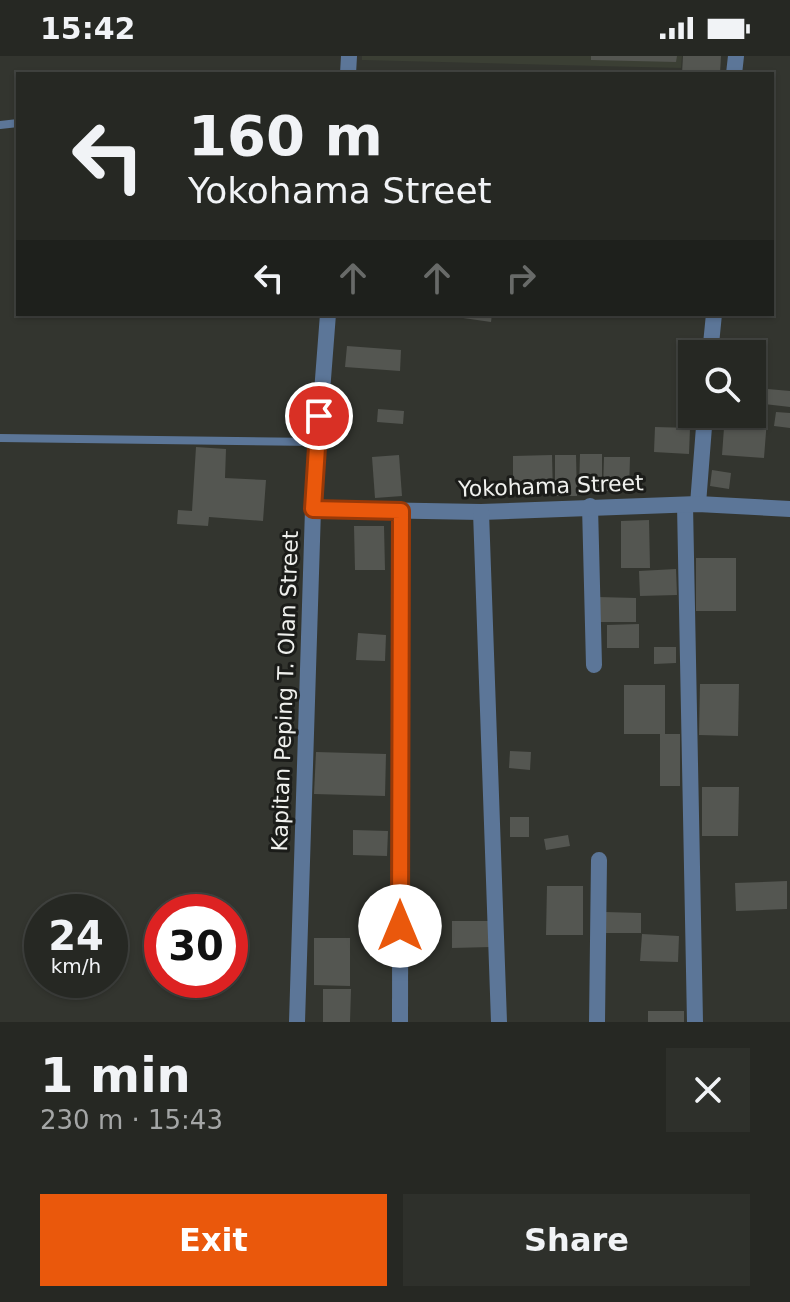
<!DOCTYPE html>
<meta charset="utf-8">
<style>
body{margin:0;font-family:"DejaVu Sans",sans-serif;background:#2e302b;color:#f1f3f6;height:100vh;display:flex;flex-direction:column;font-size:30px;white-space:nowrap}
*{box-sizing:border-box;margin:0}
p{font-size:26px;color:#a4a6a6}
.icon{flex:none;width:44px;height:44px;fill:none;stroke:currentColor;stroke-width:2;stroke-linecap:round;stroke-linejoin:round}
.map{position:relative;height:966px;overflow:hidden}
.panel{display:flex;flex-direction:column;background:#262823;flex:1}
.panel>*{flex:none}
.top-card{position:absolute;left:16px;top:16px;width:758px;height:244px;border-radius:0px;box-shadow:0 2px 6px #0004,0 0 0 2px #424441;background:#262823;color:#f1f3f6;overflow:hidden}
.fabs{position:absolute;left:678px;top:284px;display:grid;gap:16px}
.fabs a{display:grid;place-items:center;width:88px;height:88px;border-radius:0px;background:#262823;box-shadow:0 2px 6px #0004,0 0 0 2px #424441;font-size:40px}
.speed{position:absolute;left:24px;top:838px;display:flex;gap:16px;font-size:40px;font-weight:700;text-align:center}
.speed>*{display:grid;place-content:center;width:104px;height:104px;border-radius:50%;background:#262823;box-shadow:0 2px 6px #0004,0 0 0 2px #424441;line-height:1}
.speed small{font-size:20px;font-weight:400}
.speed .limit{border:12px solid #d22;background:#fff;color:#111}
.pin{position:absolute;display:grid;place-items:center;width:68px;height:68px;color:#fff;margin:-34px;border:4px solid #fff;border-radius:50%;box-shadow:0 2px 8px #0007}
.me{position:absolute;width:88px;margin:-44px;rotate:0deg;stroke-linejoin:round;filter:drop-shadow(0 0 6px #0008)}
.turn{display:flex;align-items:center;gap:28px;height:168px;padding:0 40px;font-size:36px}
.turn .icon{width:104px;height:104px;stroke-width:2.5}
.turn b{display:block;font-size:56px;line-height:68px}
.lanes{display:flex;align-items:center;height:76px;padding:0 40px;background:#0003;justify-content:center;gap:40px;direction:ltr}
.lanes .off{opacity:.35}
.round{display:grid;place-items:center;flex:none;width:84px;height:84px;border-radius:0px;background:#2e302b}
.headline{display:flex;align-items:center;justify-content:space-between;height:136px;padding:0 40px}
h1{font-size:48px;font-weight:700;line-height:60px}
.action{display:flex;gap:16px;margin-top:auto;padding:16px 40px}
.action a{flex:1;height:92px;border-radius:0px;background:#ea580c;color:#fff;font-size:32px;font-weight:700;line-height:92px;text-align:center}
.action a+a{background:#2e302b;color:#f1f3f6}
.status{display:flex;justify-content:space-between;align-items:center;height:56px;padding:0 40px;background:#262823;direction:ltr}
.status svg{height:22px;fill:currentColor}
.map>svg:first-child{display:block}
</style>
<div class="status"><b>15:42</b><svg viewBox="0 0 49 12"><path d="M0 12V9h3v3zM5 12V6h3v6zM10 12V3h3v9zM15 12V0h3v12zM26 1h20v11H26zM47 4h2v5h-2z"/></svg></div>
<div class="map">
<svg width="790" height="966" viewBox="0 0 790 966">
<rect width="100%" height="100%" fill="#33352f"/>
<polygon fill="#3b3f34" points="362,0 682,0 681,12 362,4"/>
<g fill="#545651">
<polygon points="591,0 677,0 676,6 591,4"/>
<polygon points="683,0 721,0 720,18 682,18"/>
<polygon points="464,258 492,258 491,266 463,262"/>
<polygon points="347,290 401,294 400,315 345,311"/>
<polygon points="758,332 790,335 790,351 756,347"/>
<polygon points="752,349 768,350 764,402 722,399 725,358 752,358"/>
<polygon points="378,353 404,355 403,368 377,366"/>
<polygon points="776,356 790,357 790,372 774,370"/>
<polygon points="655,371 690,372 689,398 654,396"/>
<polygon points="196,391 226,393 225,422 266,424 263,465 209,461 208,470 177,468 178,454 192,455"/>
<polygon points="580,398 602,398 602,433 579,433"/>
<polygon points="399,399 402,440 375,442 372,401"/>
<polygon points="552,399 553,439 513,439 513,400"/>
<polygon points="555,399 576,399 577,440 555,440"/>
<polygon points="604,401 630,401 629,435 603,435"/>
<polygon points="712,414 731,417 729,433 710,430"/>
<polygon points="649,464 650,512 621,512 621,465"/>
<polygon points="354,470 384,470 385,514 355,514"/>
<rect x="696" y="502" width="40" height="53"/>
<polygon points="676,513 677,539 640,540 639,515"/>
<polygon points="598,541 636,542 636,566 598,566"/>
<polygon points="639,568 639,592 607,592 607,569"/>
<polygon points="358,577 386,579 385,605 356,604"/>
<polygon points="654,591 676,591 676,607 654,608"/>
<polygon points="700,628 739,628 738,680 699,679"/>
<polygon points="624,629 665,629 665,678 680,678 680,730 660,730 660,678 624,678"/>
<polygon points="510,695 531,696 530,714 509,712"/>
<polygon points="316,696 386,698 385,740 314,738"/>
<polygon points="702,731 739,731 738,780 702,780"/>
<rect x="510" y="761" width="19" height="20"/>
<polygon points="353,774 388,775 387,800 353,799"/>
<polygon points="568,779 570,790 546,794 544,783"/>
<polygon points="787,825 787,853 736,855 735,827"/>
<polygon points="547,830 583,830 583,879 546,879"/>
<polygon points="605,856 641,857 641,877 605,877"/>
<polygon points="452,865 491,865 491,891 452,892"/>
<polygon points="642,878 679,880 678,906 640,905"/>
<polygon points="314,882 350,882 350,930 314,929"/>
<polygon points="323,933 351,933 350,966 323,966"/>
<rect x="648" y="955" width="36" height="11"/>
</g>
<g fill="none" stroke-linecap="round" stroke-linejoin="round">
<g stroke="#5c7698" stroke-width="8">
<polyline points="0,69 18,67"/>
<polyline points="0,382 317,386"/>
</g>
<g stroke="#5c7698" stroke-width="16">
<polyline points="348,18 349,0"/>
<polyline points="734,18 736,0"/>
<polyline points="710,298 714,258"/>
<polyline points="698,448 705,358"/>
<polyline points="685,449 695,966"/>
<polyline points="590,450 594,609"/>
<polyline points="313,453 481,456 698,448 790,453"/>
<polyline points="481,456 499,966"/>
<polyline points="297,966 313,453 328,258"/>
<polyline points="400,966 401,455"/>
<polyline points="597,966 599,804"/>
</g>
</g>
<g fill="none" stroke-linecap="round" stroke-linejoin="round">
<g stroke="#983908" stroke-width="20">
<polyline id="route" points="319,360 313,453 401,455 400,870"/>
</g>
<use href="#route" stroke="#ea580c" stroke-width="14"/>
</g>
<g text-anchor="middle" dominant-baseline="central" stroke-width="6" stroke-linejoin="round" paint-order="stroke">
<g font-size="22" fill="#eff0ed" stroke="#1b1c19">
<text transform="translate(551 430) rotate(-2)">Yokohama Street</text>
<text transform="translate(285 635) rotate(-88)">Kapitan Peping T. Olan Street</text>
</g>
</g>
</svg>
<div class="fabs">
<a><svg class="icon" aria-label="search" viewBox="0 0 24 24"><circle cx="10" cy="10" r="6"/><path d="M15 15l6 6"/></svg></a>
</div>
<div class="speed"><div>24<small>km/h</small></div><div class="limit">30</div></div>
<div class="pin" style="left:319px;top:360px;background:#d93025"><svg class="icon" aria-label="arrive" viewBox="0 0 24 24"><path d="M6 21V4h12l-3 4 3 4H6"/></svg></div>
<svg class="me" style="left:400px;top:870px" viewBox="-20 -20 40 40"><circle r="19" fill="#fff"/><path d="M0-13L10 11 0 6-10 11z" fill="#ea580c"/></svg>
<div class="top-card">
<div class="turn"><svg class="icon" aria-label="left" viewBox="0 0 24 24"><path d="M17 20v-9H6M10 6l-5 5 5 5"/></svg><div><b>160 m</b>Yokohama Street</div></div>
<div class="lanes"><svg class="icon" aria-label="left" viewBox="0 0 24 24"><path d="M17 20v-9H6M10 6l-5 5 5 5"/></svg><svg class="icon off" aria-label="ahead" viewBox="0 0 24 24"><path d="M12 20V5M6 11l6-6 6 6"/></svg><svg class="icon off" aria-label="ahead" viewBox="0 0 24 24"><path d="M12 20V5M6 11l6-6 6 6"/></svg><svg class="icon off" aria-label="right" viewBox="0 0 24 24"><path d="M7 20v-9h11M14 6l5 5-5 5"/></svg></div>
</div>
</div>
<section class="panel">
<div class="headline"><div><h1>1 min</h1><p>230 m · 15:43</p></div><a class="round"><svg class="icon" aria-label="close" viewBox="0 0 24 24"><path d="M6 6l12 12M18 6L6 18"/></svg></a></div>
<div class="action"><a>Exit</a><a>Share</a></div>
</section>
